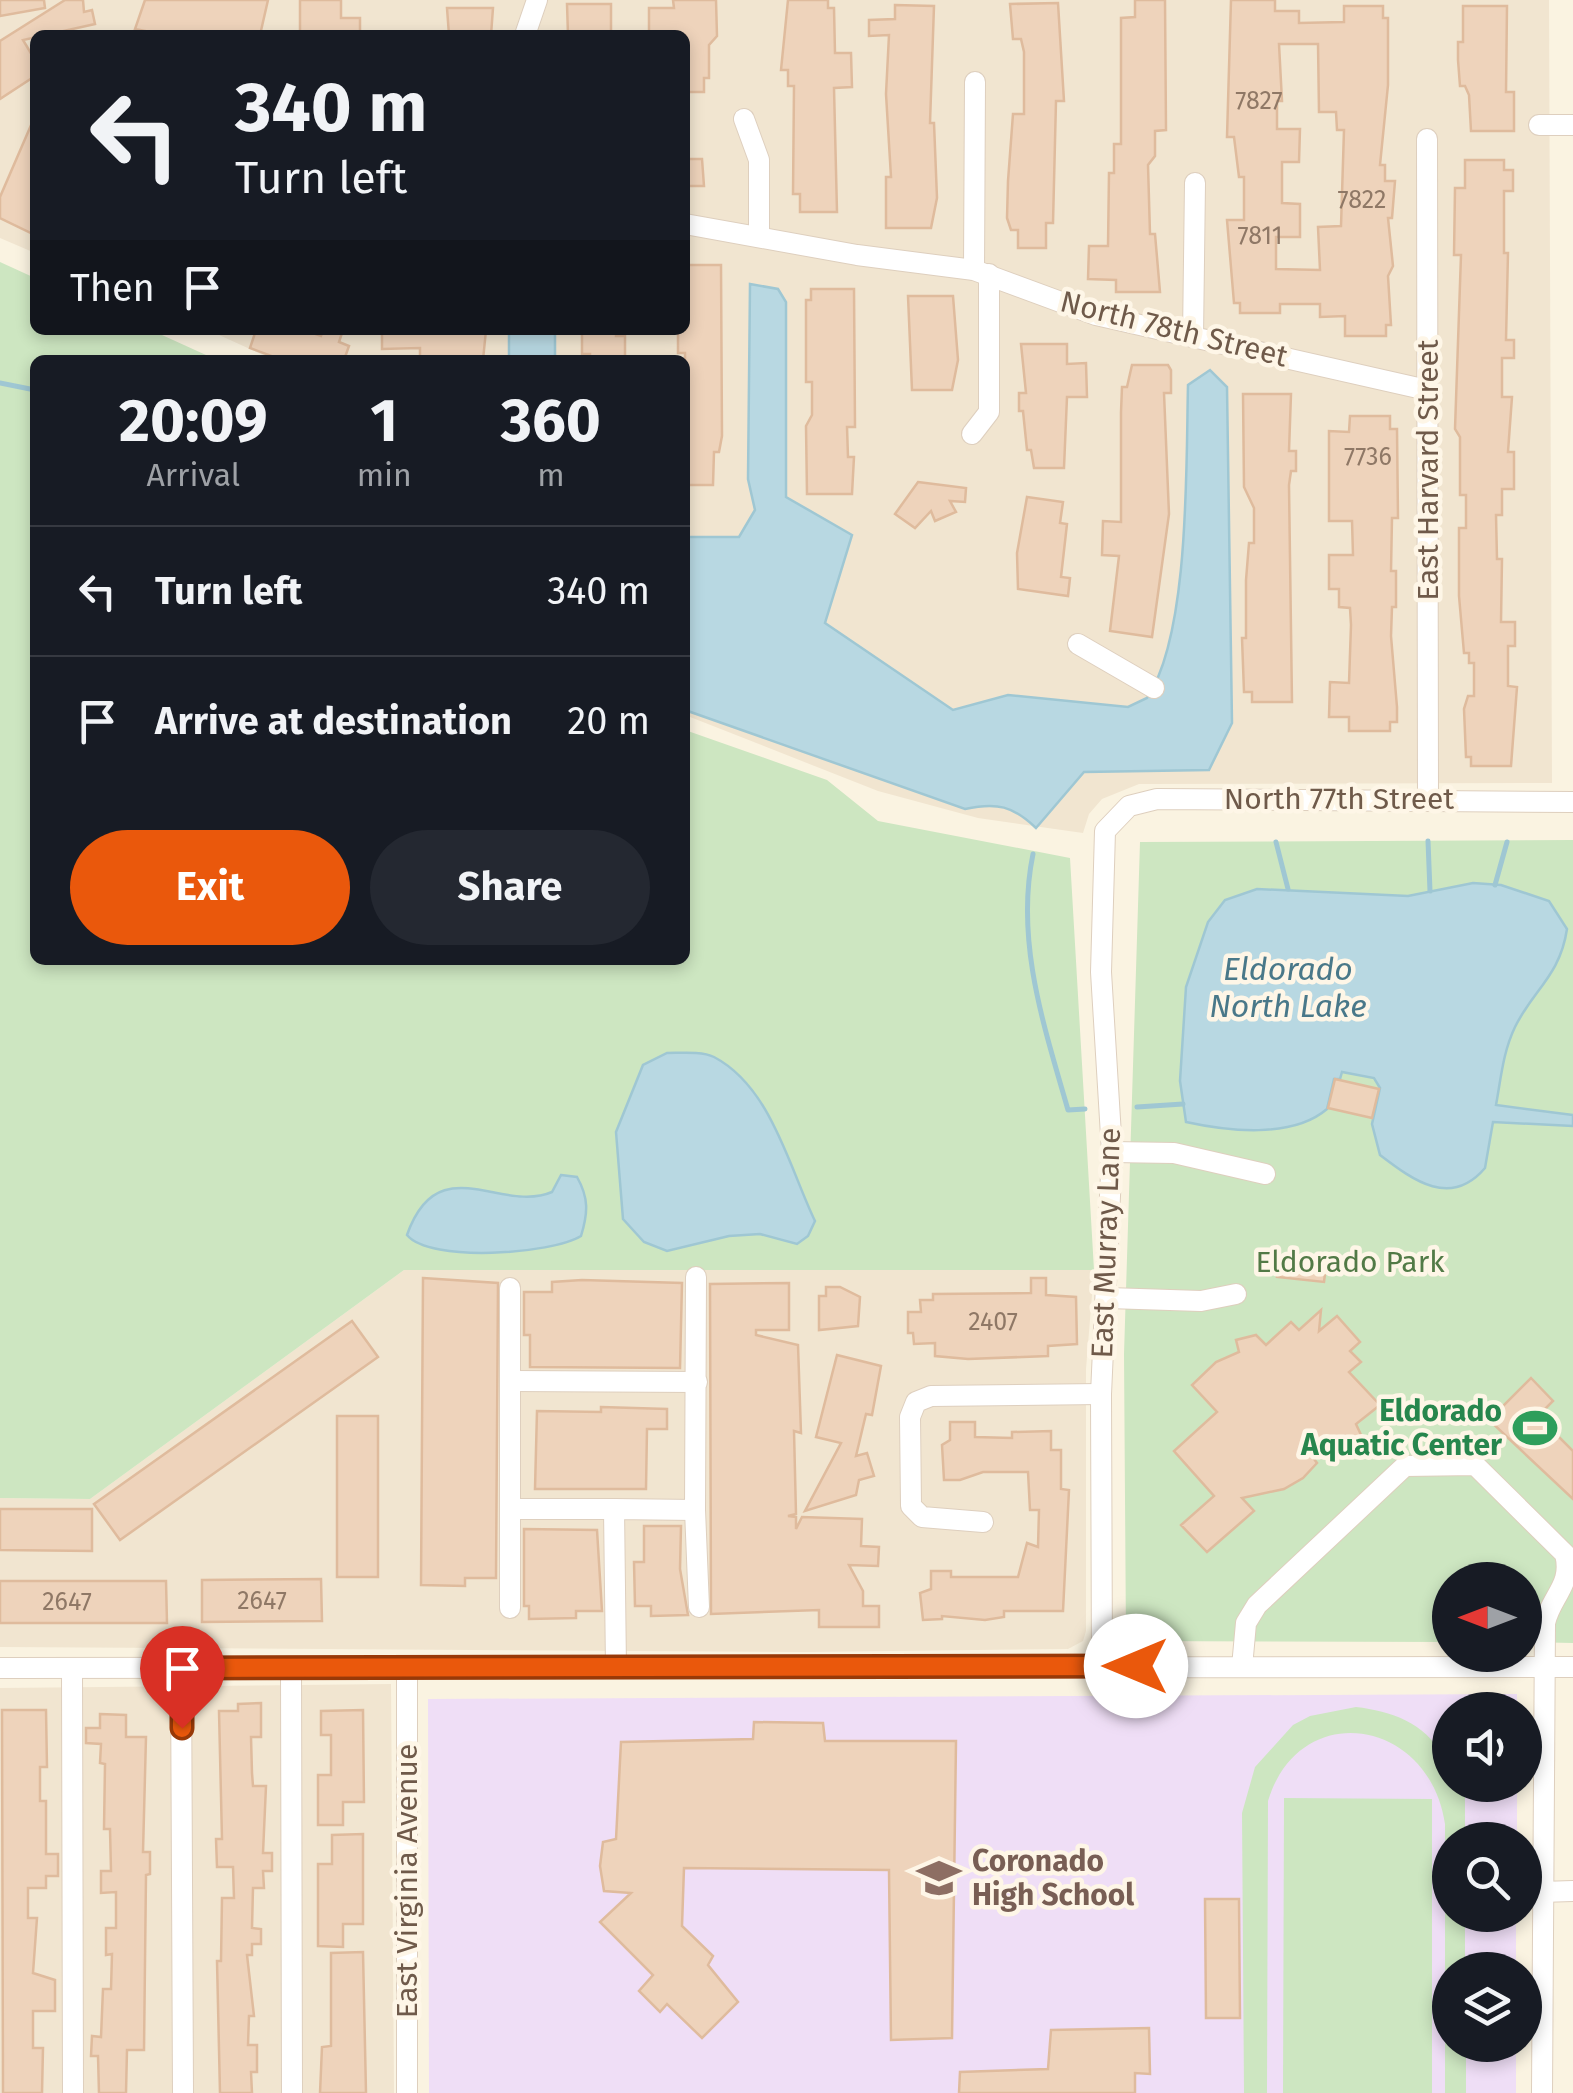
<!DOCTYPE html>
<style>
body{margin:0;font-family:"Fira Sans",sans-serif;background:#242831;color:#f1f3f6;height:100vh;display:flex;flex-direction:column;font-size:38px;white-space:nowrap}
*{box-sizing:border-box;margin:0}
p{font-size:32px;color:#9ea1a6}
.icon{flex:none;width:55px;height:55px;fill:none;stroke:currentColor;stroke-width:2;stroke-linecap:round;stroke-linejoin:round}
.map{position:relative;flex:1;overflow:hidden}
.details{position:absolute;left:30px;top:355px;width:660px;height:610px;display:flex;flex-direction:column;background:#171b24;border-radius:15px;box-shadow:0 5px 15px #0003}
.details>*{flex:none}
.hud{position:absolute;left:30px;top:30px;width:660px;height:305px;border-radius:15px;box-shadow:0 5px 15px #0003;background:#171b24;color:#f1f3f6;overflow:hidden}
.needle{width:65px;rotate:270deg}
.controls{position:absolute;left:1432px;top:1562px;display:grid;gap:20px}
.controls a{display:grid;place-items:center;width:110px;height:110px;border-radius:50%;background:#171b24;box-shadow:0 5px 15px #0003;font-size:50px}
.pin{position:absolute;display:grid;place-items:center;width:85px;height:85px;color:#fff;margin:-102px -42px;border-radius:50% 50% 50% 0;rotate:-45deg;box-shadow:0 0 10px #0007}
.pin .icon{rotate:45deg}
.me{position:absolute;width:110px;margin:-55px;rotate:270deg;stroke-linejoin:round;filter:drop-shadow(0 0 8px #0008)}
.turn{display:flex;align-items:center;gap:35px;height:210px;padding:0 40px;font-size:45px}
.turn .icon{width:130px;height:130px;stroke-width:2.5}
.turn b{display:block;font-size:70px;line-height:85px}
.then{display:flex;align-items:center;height:95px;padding:0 40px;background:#0003;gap:20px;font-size:38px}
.eta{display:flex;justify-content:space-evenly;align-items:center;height:170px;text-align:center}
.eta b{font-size:60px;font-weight:700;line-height:70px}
.cta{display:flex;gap:20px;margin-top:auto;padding:20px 40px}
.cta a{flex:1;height:115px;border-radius:60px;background:#ea580c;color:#fff;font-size:40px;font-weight:700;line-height:115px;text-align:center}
.cta a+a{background:#242831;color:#f1f3f6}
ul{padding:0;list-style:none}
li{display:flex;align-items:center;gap:30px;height:130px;padding:0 40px;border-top:2px solid #363941}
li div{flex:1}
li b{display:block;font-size:38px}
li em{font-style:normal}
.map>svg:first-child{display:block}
</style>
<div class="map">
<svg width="1573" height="2093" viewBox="0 0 1573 2093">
<rect width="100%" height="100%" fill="#faf3e1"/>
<g fill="#f1e5d0">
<polygon points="0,0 1549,0 1552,783 1139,784 1102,799 1089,814 1083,833 978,818 878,791 685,715 685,360 274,360 208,330 685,330 685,35 35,35 35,253 0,238"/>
<polygon points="404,1270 1094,1270 1086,1369 1086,1631 1083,1641 1068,1649 806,1652 0,1647 0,1498 90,1499"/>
<polygon points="391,1684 394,2093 0,2093 0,1688"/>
</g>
<polygon fill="#efdef6" points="1517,1694 1517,1710 1450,1710 1450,1785 1517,1785 1517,1840 1450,1840 1450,1915 1516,1915 1516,1970 1450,1970 1450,2045 1516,2045 1516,2093 429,2093 428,1699"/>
<g fill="#cde6c1">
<polygon points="0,262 35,278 35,330 151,330 217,360 35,360 35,960 685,960 685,730 827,780 878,821 1070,858 1094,1270 404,1270 90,1499 0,1498"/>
<polygon points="1573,840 1573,1643 1525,1642 1525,1580 1450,1580 1450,1642 1126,1641 1124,1354 1140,842"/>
<path d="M1356 1707C1391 1711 1425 1723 1442 1755L1443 1722H1450V1785H1465V1840H1450V1915H1465V1970H1450V2045H1466V2093H1445V1824C1429 1717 1299 1698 1268 1801L1267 2093H1244L1242 1813 1255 1767 1293 1725 1310 1716Z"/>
<polygon points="1284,1798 1432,1799 1432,2093 1283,2093"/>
</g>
<g fill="#b8d8e2" stroke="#9fc7d3" stroke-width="2.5">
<path d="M750 284 778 289 786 302V497L852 535 825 623 953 710 1008 695 1128 707 1147 698C1190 635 1186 463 1188 385L1210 370 1227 387 1232 723 1209 770 1084 772 1036 828C1013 806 997 802 965 809L685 710V537H739L755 510 748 479Z"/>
<rect x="509" y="330" width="46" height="30"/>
<path d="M1473 883 1501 885 1549 901 1567 929C1560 976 1533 990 1515 1027 1503 1052 1501 1078 1496 1105L1573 1115V1126L1493 1122 1485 1168C1451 1208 1414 1181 1380 1155L1372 1124 1380 1088 1374 1078 1342 1072 1340 1079H1334L1327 1109C1292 1139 1227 1131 1186 1122L1180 1081 1186 987 1208 922 1225 900 1257 889 1408 896Z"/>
<path d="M667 1053C681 1053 702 1051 714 1057 771 1087 789 1167 815 1221L808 1236 797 1244 760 1234 729 1236 667 1251 644 1242 623 1219 616 1132 643 1065Z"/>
<path d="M561 1175 577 1177C589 1198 588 1213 581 1236 552 1254 430 1263 407 1235 438 1147 501 1214 552 1192Z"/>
</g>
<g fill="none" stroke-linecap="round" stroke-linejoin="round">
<g stroke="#9fc7d3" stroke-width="5">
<polyline points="0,383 35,390"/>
<polyline points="1428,841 1430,891"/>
<polyline points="1276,842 1288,889"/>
<path d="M1033 854C1015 941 1044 1026 1068 1110L1085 1109"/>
<polyline points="1495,885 1507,842"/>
<polyline points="1137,1107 1183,1104"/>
</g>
</g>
<g fill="#eed3bb" stroke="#dfbb9d" stroke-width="2.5" fill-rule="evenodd">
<polygon points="0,0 44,0 45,8 0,16"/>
<polygon points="65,0 83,0 84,12 92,10 95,24 23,40 35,60 35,76 0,99 0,41"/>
<polygon points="145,0 268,0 260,35 165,35 135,29"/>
<polygon points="300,0 341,0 341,18 360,18 360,35 300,35"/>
<polygon points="673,0 716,0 717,36 709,45 709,78 704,78 704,92 685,92 685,35 649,35 649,8 674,8"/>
<polygon points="788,0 828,0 828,8 834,8 835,53 851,53 852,87 834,88 837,212 800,212 800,194 793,194 794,86 788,86 788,70 781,70"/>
<polygon points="1135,0 1165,0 1166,130 1155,131 1155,156 1148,165 1150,234 1155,234 1160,292 1116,292 1116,280 1088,279 1089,246 1108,246 1109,173 1114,173 1114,144 1121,144 1121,18 1135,17"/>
<path d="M1231 0H1275V11H1299V23L1344 22V6H1383V18H1388V85L1380 165H1385V181H1395L1392 218H1388L1393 266 1388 276 1391 325H1386V336H1345V316L1320 317V304H1280V313H1240V303H1234L1227 220H1244V177H1239L1234 137H1227ZM1279 44H1318L1319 112H1336L1337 130H1344L1341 226 1318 227 1320 270 1276 269V237H1300V204L1282 203V162H1299L1300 129H1277V101H1282Z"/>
<polygon points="1058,3 1064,101 1056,101 1053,223 1046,223 1046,248 1018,248 1018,230 1011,230 1007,218 1008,181 1013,114 1024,114 1024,52 1021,39 1013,39 1010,4"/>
<polygon points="567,4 611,4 611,35 568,35"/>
<polygon points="895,5 934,6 930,123 934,123 937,198 931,228 886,228 886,177 891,177 886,94 889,35 869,36 869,20 895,19"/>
<polygon points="1463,6 1507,6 1506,92 1514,92 1514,131 1471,131 1469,95 1465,86 1460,86 1458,60 1458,42 1463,42"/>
<polygon points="447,8 493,8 491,35 449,35"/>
<polygon points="35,116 35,235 0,218 0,197"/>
<polygon points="685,159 702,159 704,186 685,186"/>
<polygon points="1465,160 1504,160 1504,170 1513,170 1513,191 1504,191 1504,253 1508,253 1506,340 1514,340 1514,358 1502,358 1502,397 1512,397 1508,452 1514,452 1514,489 1502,489 1502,515 1496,515 1497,559 1502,559 1501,622 1515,622 1515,646 1508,646 1508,686 1517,687 1511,766 1471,766 1471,757 1466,757 1464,709 1468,696 1474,696 1474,663 1469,663 1469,653 1464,653 1459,596 1459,528 1466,528 1466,495 1460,495 1460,437 1455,429 1461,255 1454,255 1455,188 1465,188"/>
<polygon points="685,265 721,265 722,436 719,452 714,452 713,485 685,485 685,353 678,353 678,330 685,330"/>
<polygon points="811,289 854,289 855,427 847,427 848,457 854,457 852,494 807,494 806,426 812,415 812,382 806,382 806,300 811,300"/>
<polygon points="908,296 953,296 958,360 952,390 912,390"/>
<polygon points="256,330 304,330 321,336 323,330 334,330 342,333 339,342 349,346 344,360 282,360 250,348"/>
<polygon points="382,330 486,330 483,360 420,359 420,348 382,349"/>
<polygon points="582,330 616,330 616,336 625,336 625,360 590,360 590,354 582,354"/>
<polygon points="1021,344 1067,344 1067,364 1086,363 1087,397 1067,397 1064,468 1034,468 1031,450 1027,450 1023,411 1019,411 1019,393 1026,393"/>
<polygon points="1132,365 1168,365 1171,370 1171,393 1164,393 1169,514 1152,637 1110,631 1119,556 1102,555 1103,521 1121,522 1121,412 1122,387 1127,387"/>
<polygon points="1243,394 1291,394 1289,451 1296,451 1296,471 1291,471 1289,485 1292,702 1252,702 1252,692 1244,692 1242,638 1246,638 1246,580 1249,543 1254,543 1254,508 1244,487"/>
<polygon points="1350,416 1390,416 1390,429 1397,429 1398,518 1392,518 1391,571 1396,571 1396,607 1392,607 1391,636 1397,707 1397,722 1390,722 1390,731 1349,731 1349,717 1329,717 1330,682 1349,683 1351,625 1350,608 1339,607 1339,589 1329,589 1329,555 1353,555 1352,521 1329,521 1329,431 1349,432"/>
<polygon points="918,482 966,488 965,502 950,501 956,512 935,521 931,511 915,528 895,514"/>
<polygon points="1027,497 1063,502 1060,523 1067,524 1061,577 1070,578 1068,596 1018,589 1017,553"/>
<polygon points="1335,1079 1379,1089 1372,1118 1328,1108"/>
<polygon points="1279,1261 1326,1266 1324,1282 1277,1277"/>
<polygon points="423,1278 498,1283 496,1578 465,1578 465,1586 421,1585"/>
<polygon points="1031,1278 1046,1278 1046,1295 1076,1297 1077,1344 1048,1346 1048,1356 968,1359 935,1356 935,1343 914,1344 913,1333 908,1333 908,1312 921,1312 920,1300 933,1300 933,1294 1031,1293"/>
<polygon points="582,1280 682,1283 680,1368 530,1367 530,1335 524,1335 524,1292 552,1292 552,1282"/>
<polygon points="789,1283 789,1330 756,1330 756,1335 798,1345 801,1433 794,1431 796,1514 788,1516 796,1517 796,1529 802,1517 862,1519 861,1546 879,1547 878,1566 849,1565 863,1591 863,1606 879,1606 879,1627 819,1627 819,1610 711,1614 710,1284"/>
<polygon points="826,1287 840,1287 860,1297 858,1326 819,1330 819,1296 826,1296"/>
<polygon points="1321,1310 1319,1331 1337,1316 1360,1342 1350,1351 1361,1362 1349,1372 1380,1405 1356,1424 1362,1437 1306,1448 1317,1463 1303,1478 1284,1489 1242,1498 1254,1511 1207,1552 1181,1525 1214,1496 1174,1451 1217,1412 1192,1385 1216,1362 1239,1352 1236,1340 1256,1335 1266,1345 1291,1322 1299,1330"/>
<polygon points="352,1321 378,1357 120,1540 94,1504"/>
<polygon points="837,1355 881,1366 872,1415 866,1414 856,1456 867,1453 874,1476 859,1480 856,1495 805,1511 841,1443 816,1437"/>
<polygon points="1531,1378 1553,1401 1538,1416 1573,1451 1573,1499 1489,1420"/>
<polygon points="601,1407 667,1409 667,1429 647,1429 646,1489 535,1489 537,1411 601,1412"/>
<rect x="337" y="1416" width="41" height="161"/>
<polygon points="950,1422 975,1422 975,1437 1012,1438 1012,1432 1051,1431 1051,1450 1061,1450 1061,1489 1069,1490 1063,1611 1004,1611 1004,1617 985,1620 942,1616 942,1619 923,1620 920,1593 931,1589 931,1571 951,1571 951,1577 1018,1577 1027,1543 1038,1547 1039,1510 1030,1510 1028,1472 983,1472 960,1480 944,1480 942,1445 950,1440"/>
<polygon points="0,1509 92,1509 92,1551 0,1550"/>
<polygon points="644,1526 681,1526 680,1569 688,1615 651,1616 651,1606 635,1606 634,1562 644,1562"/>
<polygon points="524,1529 597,1530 602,1611 576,1611 576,1618 529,1619 529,1606 524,1606"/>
<polygon points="321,1579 322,1621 202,1622 202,1580"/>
<polygon points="0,1581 166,1581 167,1623 0,1623"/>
<polygon points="261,1703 261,1737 251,1737 252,1773 253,1786 266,1786 263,1853 272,1853 272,1871 263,1871 264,1888 253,1888 252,1928 261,1929 261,1944 252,1944 252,1955 247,1955 254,2016 249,2016 248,2045 257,2045 257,2072 251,2072 252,2093 220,2093 217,1961 221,1961 222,1898 234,1898 233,1867 217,1867 216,1839 222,1839 219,1711 238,1711 238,1704"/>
<polygon points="2,1710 46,1710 47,1767 40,1767 40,1801 46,1801 46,1854 58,1854 58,1876 46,1876 46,1888 28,1888 28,1918 37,1918 33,1973 55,1980 55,2011 33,2011 33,2048 43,2048 42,2093 3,2093"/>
<polygon points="363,1710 364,1802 343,1802 343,1825 318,1825 318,1775 331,1775 331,1735 321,1735 321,1711"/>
<polygon points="100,1714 126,1715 126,1737 146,1737 143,1852 150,1852 150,1874 146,1875 144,2050 127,2050 126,2093 99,2093 98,2056 91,2056 92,2036 101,2037 103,1989 111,1989 112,1954 106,1955 106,1928 116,1928 116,1892 101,1893 101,1871 111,1871 110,1829 104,1829 105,1764 100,1763 101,1744 86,1743 86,1728 100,1728"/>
<polygon points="754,1722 823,1723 825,1741 956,1741 952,2038 891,2040 889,1870 684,1868 682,1926 713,1956 708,1965 738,2002 702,2038 667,2004 660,2012 639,1991 653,1975 600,1922 631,1893 604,1891 600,1866 603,1842 616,1839 621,1742 753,1739"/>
<polygon points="363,1834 363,1924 343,1924 343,1947 318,1946 318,1864 332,1864 332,1835"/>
<polygon points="1205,1899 1239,1899 1240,2018 1206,2018"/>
<polygon points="363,1952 366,2093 320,2093 322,2047 331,2046 331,1953"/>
<polygon points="1149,2028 1150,2074 1135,2073 1135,2093 959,2093 960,2072 1048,2069 1051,2030"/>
</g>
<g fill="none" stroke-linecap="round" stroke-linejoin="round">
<g stroke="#decfbe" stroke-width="22">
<g id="minor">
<polyline points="525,35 537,0"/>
<polyline points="744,119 759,160 759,237"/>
<polyline points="1539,125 1573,125"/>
<polyline points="1427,139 1428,800"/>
<polyline points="685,224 857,255 974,270 1096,315 1427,390"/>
<polyline points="974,270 975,82"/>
<polyline points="1193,337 1195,183"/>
<polyline points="972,434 989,412 989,274"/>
<polyline points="1078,644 1154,688"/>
<polyline points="1112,1152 1174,1153 1265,1174"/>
<polyline points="1108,1298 1201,1301 1236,1294"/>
<polyline points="512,1381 697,1382"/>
<polyline points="510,1509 614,1509"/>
<polyline points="695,1510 699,1607"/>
<polyline points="983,1522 922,1517 911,1506 910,1417 916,1402 931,1396 1101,1394"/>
<polyline points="510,1608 510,1288"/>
<polyline points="616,1667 614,1509 695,1510 696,1277"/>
<polyline points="1102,1667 1101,1394 1112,1152 1101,972 1105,831 1129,806 1157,799 1573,802"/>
<path d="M1242 1667 1246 1623 1257 1605 1405 1466 1475 1465 1565 1554C1573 1585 1551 1596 1545 1623L1542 2093"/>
<polyline points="0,1668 1573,1667"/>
<polyline points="181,1668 183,2093"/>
<polyline points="291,1668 292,2093"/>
<polyline points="72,1669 73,2093"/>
<polyline points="1541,1892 1573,1891"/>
<polyline points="407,2093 407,1669"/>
</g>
</g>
<use href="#minor" stroke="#fff" stroke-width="20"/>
</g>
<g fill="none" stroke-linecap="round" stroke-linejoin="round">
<g stroke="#983908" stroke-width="25">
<polyline id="route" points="182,1728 182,1668 1136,1666"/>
</g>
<use href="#route" stroke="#ea580c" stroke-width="18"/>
</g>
<defs>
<g id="stadium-bare" transform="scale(3.45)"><path d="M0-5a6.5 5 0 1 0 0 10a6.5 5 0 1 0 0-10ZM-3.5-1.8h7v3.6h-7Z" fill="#2e9e5b" stroke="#fef6e7" stroke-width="2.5" paint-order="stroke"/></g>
<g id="school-bare" transform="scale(3.45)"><path d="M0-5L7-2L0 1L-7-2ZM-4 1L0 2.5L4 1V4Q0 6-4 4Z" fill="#8d6e63" stroke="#fef6e7" stroke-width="2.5" paint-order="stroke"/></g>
</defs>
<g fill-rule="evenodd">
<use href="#stadium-bare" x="1535" y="1428"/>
<use href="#school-bare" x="939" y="1878"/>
</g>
<g text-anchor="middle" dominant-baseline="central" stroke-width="9" stroke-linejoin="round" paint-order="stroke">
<g font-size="25" fill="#8f7866">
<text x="1259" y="101">7827</text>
<text x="1362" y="200">7822</text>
<text x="1260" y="236">7811</text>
<text x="1368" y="457">7736</text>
<text x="993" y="1322">2407</text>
<text x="262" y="1601">2647</text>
<text x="67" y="1602">2647</text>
</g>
<g font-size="30" fill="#6f5a4a" stroke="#fef6e7">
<text transform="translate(1174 329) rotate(14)">North 78th Street</text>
<text transform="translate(1428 470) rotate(-90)">East Harvard Street</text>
<text x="1339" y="799">North 77th Street</text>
<text transform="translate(1106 1243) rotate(-88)">East Murray Lane</text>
<text transform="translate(407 1881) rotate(-90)">East Virginia Avenue</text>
</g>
<g font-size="30" fill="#527a46" stroke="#fef6e7">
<text x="1350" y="1262">Eldorado Park</text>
</g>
<g font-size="30" font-weight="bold" fill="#27864d" stroke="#fef6e7" text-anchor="end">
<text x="1502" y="1411">Eldorado<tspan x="1502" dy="34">Aquatic Center</tspan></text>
</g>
<g font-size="30" font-weight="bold" fill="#785e54" stroke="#fef6e7" text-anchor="start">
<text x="972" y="1861">Coronado<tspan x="972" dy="34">High School</tspan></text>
</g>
<g font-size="32" font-style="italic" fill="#497889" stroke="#fef6e7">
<text x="1288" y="969">Eldorado<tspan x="1288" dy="37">North Lake</tspan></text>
</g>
</g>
</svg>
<div class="controls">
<a><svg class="needle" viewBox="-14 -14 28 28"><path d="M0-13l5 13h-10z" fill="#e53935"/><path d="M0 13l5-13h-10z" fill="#9ea1a6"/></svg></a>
<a><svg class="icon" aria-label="sound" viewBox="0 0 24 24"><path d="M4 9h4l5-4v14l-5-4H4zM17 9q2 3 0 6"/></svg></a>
<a><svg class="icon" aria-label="search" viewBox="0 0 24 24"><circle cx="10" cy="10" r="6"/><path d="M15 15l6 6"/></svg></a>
<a><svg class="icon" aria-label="layers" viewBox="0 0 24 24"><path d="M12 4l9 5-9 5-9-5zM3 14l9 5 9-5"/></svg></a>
</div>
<div class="pin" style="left:182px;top:1728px;background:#d93025"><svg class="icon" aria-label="arrive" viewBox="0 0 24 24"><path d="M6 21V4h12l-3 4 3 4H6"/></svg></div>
<svg class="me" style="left:1136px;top:1666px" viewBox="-20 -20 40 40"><circle r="19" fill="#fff"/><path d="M0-13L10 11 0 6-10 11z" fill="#ea580c"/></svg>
<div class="hud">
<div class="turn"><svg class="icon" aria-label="left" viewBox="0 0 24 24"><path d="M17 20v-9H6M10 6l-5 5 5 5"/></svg><div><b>340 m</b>Turn left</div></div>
<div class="then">Then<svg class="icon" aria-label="arrive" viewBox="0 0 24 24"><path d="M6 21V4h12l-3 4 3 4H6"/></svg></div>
</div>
<section class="details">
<div class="eta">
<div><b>20:09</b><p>Arrival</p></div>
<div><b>1</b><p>min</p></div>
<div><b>360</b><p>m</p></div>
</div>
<ul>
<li><svg class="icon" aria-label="left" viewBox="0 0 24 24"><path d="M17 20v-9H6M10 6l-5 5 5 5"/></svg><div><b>Turn left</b></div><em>340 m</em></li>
<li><svg class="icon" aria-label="arrive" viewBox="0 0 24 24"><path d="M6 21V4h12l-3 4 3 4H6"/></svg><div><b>Arrive at destination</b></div><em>20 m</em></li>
</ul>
<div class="cta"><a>Exit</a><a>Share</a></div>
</section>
</div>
